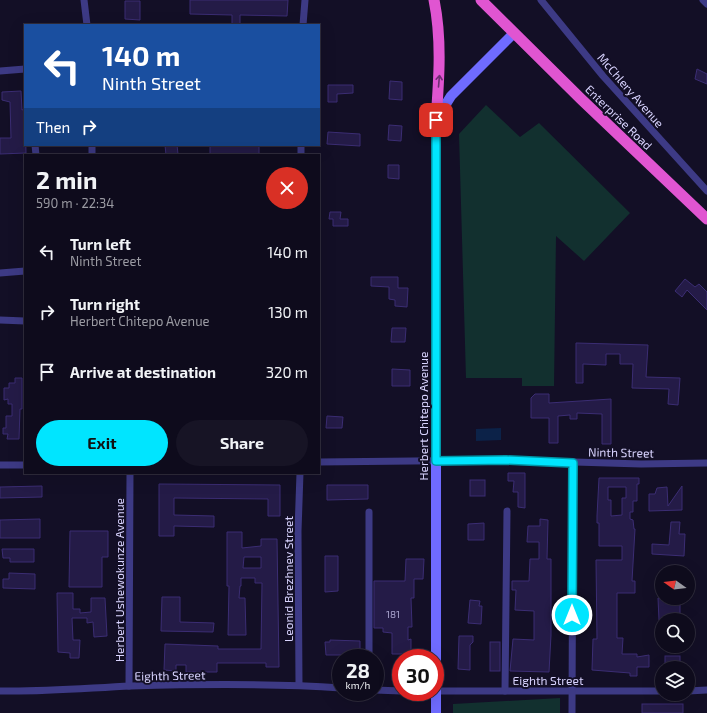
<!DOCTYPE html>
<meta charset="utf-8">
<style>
body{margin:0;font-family:"Exo 2",sans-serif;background:#171425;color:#f1f3f6;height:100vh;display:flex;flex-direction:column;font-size:15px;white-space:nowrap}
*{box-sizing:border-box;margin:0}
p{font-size:13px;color:#9b9ba3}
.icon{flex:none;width:22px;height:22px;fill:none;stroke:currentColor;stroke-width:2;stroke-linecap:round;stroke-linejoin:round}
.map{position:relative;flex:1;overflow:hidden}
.details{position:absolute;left:24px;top:154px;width:296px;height:320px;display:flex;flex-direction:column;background:#0e0b1c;border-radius:0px;box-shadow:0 4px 16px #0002,0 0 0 1px #2e2b3b}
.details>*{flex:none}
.banner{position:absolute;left:24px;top:24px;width:296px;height:122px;border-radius:0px;box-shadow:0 4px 16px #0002,0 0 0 1px #2e2b3b;background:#1a4fa0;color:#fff;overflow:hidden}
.needle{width:26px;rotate:284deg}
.tools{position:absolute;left:655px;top:565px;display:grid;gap:8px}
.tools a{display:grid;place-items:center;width:40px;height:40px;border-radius:50%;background:#0e0b1c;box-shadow:0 4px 16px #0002,0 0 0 1px #2e2b3b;font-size:20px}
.speed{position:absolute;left:332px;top:649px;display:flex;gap:8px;font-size:20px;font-weight:700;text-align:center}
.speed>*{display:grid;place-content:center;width:52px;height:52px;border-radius:50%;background:#0e0b1c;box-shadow:0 4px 16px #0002,0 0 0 1px #2e2b3b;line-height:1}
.speed small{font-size:10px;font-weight:400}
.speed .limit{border:6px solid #d22;background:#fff;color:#111}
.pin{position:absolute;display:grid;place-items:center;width:34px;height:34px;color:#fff;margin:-17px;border-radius:8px;box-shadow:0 2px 6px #0006}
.me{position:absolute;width:44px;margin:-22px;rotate:0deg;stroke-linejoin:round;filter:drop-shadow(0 0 3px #0008)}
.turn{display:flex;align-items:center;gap:14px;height:84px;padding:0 12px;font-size:18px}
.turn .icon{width:52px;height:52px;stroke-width:2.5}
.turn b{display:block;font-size:28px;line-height:34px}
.then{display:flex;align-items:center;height:38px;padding:0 12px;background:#0003;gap:8px;font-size:15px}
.round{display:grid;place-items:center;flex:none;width:42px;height:42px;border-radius:21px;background:#171425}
.summary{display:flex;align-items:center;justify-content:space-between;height:68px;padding:0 12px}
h1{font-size:24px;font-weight:700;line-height:30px}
.action{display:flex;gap:8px;margin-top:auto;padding:8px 12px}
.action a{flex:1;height:46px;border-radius:24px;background:#00e5ff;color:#111;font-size:16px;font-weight:700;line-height:46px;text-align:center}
.action a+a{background:#171425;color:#f1f3f6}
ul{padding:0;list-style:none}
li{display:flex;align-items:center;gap:12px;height:60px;padding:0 12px}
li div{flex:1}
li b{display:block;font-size:15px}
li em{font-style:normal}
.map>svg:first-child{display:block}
</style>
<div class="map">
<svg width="707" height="713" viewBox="0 0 707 713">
<rect width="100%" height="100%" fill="#130f26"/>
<g fill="#12302f">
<polygon points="486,105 520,137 539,123 630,213 584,261 556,236 554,386 522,386 522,378 466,378 459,134"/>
<polygon points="560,698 560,713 453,713 453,704"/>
</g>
<polygon fill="#0c2248" points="501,428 501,440 476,441 476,429"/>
<g fill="#241b47" stroke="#3b2d73" fill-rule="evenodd">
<polygon points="190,0 288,0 287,16 240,15 240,25 232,25 232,15 190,14"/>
<polygon points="125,1 140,1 140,20 125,19"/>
<polygon points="697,69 707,74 707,84 695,79"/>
<polygon points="390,81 402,82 402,100 389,99"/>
<polygon points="328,85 353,85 353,93 337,94 337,102 328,102"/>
<polygon points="21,91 22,110 25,109 26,153 0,154 0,138 11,138 10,102 2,100 2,92"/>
<polygon points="389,125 402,126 401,141 388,140"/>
<polygon points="328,132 360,134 360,146 327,144"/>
<polygon points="165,145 177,145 178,154 166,155"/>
<polygon points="210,145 259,146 259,155 210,155"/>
<polygon points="388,165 399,165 399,179 388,178"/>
<polygon points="330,212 341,212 340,219 348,219 348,226 333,226 333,219 329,219"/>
<polygon points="371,277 398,277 398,288 408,288 407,307 395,306 395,300 389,299 389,287 371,286"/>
<polygon points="685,279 695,287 699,284 707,292 707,310 687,290 682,297 675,291"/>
<polygon points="392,328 406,328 405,342 391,342"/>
<polygon points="576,343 648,345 646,377 680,378 678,405 668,404 669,389 632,388 633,364 620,364 620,354 606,354 606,365 583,364 583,383 576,383"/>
<polygon points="392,369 410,370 410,386 392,386"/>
<polygon points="15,378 22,378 22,409 20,409 19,439 7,439 8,434 3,434 3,428 6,428 6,416 12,416 12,404 8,404 8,399 4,400 4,388 9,388 9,383 15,383"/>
<polygon points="535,394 549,394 549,403 611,399 611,444 602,444 602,414 577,413 577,419 570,419 570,415 558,416 558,443 549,443 549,418 531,418 531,398"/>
<polygon points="327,416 343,417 342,428 326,428"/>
<polygon points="508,473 525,473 525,508 518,507 518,492 513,492 514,481 508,481"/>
<path d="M599 478H639V484H637V501H633V512H630V519L633 520 634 529H635L632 581H635V593H617V638H623L622 654H637V657L649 655V667H637V676H630V673L592 670 593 639H597L596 560H622V546H599V523H597V516ZM608 487H626V498H622V515L611 516V500H608Z"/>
<rect x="470" y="480" width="15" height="16"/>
<polygon points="159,484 280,485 280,516 268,516 268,499 174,498 174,515 214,516 214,527 174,526 174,536 159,536"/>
<polygon points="327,485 368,485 368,499 327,500"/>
<polygon points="42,486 42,497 0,498 0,487"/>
<polygon points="682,486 682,510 649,511 649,494 655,494 657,488 667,487 668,506"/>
<polygon points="40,519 40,538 0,538 0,520"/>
<polygon points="540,519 548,520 547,559 551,559 551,635 549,672 510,671 513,639 534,640 534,611 515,610 516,590 512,590 512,581 529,581 530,559 539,559 539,542 527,542 528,526 540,526"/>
<polygon points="671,522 680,522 679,534 685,534 684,556 652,554 652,544 669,545"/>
<polygon points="484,523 484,540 468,540 468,524"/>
<polygon points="70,531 108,531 108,557 102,557 102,587 69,587"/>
<path d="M227 532H242V548L261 546V539H277L279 667H266V663H217V672H186V665H176V671L164 670 165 644 218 646V649H261L262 583H255V578H241V586H240L239 598H245L246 635H228L229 586H227ZM244 557H261V568H243Z"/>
<polygon points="2,549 34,549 34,562 10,562 10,558 3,558"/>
<polygon points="325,556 338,556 338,591 325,592"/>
<polygon points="406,559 424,559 423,579 414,579 414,598 411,598 412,627 408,627 408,640 411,639 411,654 392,654 392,633 383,632 383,628 374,628 374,581 405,581"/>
<polygon points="9,573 35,574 35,589 3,588 3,579 9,579"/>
<polygon points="57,593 73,593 73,609 80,609 80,613 91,612 91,598 105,598 107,636 94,637 93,622 87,623 87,618 72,618 73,640 80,640 79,658 70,658 70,653 58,652"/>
<polygon points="162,597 180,597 180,622 214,623 213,632 161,631"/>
<polygon points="658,598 680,598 680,620 659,620"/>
<polygon points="470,600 480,601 479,606 482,606 481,624 468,623"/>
<polygon points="459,636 473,636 473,642 470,645 470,670 458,669"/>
<polygon points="330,640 360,641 360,655 326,655 325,642 330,642"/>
<rect x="490" y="642" width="10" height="29"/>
<rect x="665" y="656" width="15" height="12"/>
<rect x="642" y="704" width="41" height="9"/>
</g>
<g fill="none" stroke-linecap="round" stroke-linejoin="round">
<g stroke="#3d3a85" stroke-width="7">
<polyline points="84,0 87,25"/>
<polyline points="541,0 603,76 707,191"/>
<polyline points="703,0 707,4"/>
<polyline points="303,25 305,0"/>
<polyline points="0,71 25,69"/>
<polyline points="35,145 36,155"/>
<polyline points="92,145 92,155"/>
<polyline points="301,145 301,155"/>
<polyline points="0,273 25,271"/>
<polyline points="0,320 25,321"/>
<polyline points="319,462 506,460 641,464 707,463"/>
<polyline points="0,465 25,465"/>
<polyline points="369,512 369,658"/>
<polyline points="299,685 298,531 300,473"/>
<polyline points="129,686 130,473"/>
<polyline points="375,690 401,691"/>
<path d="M0 691C44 692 87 688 131 686 201 684 271 683 341 688"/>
<polyline points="435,691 662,691"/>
<polyline points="505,691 507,511"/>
<polyline points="688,691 707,690"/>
<polyline points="572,713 573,463"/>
</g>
<polyline stroke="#6f6bff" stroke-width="10" points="436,713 436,120 451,96 514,33"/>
<g stroke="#e055d1" stroke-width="11">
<path d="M434 0C442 39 439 80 436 120"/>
<polyline points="481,0 581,99 707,219"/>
</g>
</g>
<defs><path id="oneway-shaft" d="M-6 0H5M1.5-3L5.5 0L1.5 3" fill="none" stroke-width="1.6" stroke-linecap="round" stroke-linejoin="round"/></defs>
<use stroke="#6f2e73" href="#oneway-shaft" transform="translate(439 81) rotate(-85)"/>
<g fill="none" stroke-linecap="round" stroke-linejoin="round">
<g stroke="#0095a6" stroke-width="10">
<polyline id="route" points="436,120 436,461 506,460 573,463 572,615"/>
</g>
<use href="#route" stroke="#00e5ff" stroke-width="7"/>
</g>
<g text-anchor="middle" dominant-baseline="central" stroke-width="4" stroke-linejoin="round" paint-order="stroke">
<g font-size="10" fill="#aca6d1">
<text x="393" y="614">181</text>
</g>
<g font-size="12" fill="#d9d4ff" stroke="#130f26">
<text transform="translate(631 90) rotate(49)">McChlery Avenue</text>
<text transform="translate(619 117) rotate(44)">Enterprise Road</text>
<text transform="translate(423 416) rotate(-90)">Herbert Chitepo Avenue</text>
<text transform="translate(621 452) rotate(1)">Ninth Street</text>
<text transform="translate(288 579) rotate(-90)">Leonid Brezhnev Street</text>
<text transform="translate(119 580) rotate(-90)">Herbert Ushewokunze Avenue</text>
<text transform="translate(170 675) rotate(-1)">Eighth Street</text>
<text x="548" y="680">Eighth Street</text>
</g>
</g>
</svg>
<div class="tools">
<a><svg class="needle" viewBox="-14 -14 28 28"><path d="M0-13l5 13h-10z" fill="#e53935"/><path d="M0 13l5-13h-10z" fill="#9b9ba3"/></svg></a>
<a><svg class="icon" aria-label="search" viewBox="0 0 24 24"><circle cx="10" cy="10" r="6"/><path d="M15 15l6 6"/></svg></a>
<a><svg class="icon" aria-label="layers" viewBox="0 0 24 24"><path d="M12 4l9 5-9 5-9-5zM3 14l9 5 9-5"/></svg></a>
</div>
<div class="speed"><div>28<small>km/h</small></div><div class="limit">30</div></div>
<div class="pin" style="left:436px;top:120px;background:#d93025"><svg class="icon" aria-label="arrive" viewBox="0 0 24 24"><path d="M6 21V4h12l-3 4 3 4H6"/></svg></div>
<svg class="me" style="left:572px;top:615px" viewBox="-20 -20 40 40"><circle r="17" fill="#00e5ff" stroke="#fff" stroke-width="3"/><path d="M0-11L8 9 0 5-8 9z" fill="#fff"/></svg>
<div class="banner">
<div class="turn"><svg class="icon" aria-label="left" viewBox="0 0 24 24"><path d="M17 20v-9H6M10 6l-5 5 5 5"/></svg><div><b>140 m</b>Ninth Street</div></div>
<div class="then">Then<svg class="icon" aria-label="right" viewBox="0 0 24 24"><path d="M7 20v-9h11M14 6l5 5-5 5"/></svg></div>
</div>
<section class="details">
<div class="summary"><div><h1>2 min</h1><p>590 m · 22:34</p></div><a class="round" style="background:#d93025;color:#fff"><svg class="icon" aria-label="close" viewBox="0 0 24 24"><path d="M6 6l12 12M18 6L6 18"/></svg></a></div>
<ul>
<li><svg class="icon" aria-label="left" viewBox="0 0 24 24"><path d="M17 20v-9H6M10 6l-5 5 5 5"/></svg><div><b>Turn left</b><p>Ninth Street</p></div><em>140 m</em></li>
<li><svg class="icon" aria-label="right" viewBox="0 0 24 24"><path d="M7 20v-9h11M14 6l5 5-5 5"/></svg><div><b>Turn right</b><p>Herbert Chitepo Avenue</p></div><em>130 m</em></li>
<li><svg class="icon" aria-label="arrive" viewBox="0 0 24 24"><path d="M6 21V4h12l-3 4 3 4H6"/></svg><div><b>Arrive at destination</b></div><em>320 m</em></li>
</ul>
<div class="action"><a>Exit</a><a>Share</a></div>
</section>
</div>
